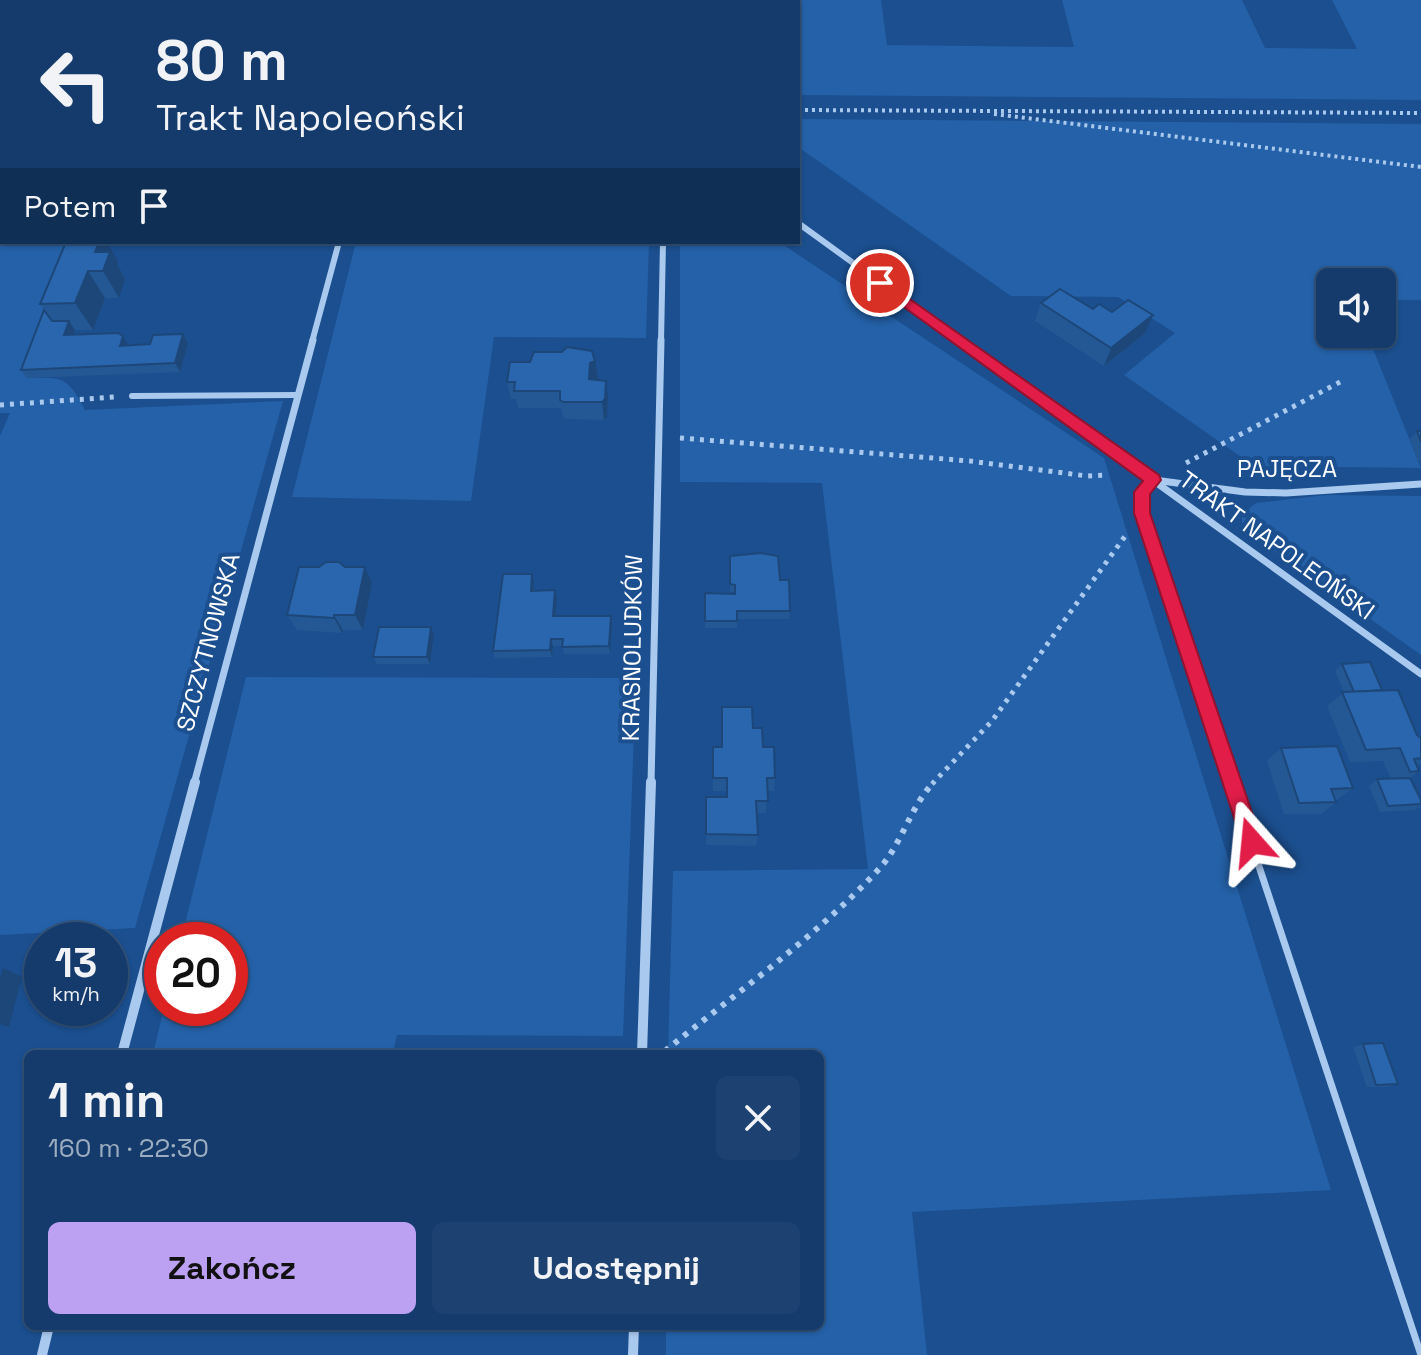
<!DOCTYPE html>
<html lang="pl">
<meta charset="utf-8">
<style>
body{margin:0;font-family:"Space Grotesk",sans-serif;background:#1d4271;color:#f1f3f6;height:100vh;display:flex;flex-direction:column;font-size:30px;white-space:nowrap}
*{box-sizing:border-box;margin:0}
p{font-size:26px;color:#9dadc1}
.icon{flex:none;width:44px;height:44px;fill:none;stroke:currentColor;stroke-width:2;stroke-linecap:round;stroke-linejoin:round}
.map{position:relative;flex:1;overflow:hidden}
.panel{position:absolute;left:24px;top:1050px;width:800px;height:280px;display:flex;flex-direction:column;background:#143b6b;border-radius:12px;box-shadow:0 2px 6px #0004,0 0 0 2px #33557e}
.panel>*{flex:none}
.guide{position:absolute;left:0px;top:0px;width:800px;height:244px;box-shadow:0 2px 6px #0004,0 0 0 2px #33557e;background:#143b6b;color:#f1f3f6;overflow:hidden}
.buttons{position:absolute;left:1316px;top:268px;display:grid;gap:16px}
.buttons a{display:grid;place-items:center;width:80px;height:80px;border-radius:12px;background:#143b6b;box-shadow:0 2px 6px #0004,0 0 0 2px #33557e;font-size:40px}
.speed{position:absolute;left:24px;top:922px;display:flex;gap:16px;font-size:40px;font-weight:700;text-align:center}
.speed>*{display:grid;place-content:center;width:104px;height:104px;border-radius:50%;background:#143b6b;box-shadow:0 2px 6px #0004,0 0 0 2px #33557e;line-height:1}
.speed small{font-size:20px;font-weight:400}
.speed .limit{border:12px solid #d22;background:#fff;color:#111}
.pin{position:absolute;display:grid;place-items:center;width:68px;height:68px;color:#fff;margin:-34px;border:4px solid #fff;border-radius:50%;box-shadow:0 2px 8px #0007}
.me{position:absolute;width:88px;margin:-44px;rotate:342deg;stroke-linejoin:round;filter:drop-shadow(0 0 6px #0008)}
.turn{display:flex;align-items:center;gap:28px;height:168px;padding:0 24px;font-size:36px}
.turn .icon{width:104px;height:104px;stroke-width:2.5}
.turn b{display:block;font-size:56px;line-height:68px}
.then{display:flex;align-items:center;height:76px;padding:0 24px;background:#0003;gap:16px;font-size:30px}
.round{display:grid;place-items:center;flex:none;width:84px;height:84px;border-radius:12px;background:#1d4271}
.headline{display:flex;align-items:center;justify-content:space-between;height:136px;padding:0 24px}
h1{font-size:48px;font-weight:600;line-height:60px}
.button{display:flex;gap:16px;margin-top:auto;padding:16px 24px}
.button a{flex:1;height:92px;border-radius:12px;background:#bca0f2;color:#111;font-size:32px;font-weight:600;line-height:92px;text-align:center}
.button a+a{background:#1d4271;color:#f1f3f6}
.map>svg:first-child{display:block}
</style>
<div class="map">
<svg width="1421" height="1355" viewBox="0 0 1421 1355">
<rect width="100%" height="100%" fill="#1b4f8f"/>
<g fill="#2461a8">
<polygon points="610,0 881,0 887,45 1074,47 1062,0 1242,0 1265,48 1357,49 1332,0 1421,0 1421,100 798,95 798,2"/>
<path d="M0 84 2 242H80L28 378C63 377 68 377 85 410L283 401 135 928 0 935V436L10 413H0Z"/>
<polygon points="798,119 1421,124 1421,300 1382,300 1382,282 1330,282 1330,334 1367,334 1421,468 1254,466 1124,375 1175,333 1118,297 1011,296 798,147"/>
<polygon points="356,242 649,242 646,338 494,337 471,501 292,497"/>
<polygon points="680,242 779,242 1104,458 1331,1190 912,1212 927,1355 666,1355 666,1326 820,1326 820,1054 668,1054 673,871 868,869 822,483 680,482"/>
<polygon points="1326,495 1421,496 1421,655 1242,528 1242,514 1256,503"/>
<polygon points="246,677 636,678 623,1036 397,1035 393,1054 153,1054 164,1008 230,1008 230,940 181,940"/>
</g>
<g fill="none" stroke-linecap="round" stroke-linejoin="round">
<g stroke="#a9c9ee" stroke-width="4" stroke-dasharray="3 4" stroke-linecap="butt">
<polyline points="798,110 1421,113"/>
<polyline points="994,114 1421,167"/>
</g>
<g stroke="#a9c9ee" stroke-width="5" stroke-dasharray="4 6" stroke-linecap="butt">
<polyline points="0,405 115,397"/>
<polyline points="680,438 970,461 1087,476 1108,475"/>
<polyline points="1186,463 1342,381"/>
<polyline points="932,784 992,721 1128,532"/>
</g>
<path stroke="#a9c9ee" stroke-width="6" stroke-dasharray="5 7" stroke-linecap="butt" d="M665 1051C735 994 818 935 879 869 902 844 910 807 934 782"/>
<g stroke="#a9c9ee" stroke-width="6">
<polyline points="132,396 297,395"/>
<polyline points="1153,480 1142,492 1142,513 1232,784"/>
</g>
<polyline stroke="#a9c9ee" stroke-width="7" points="1231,782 1421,1355"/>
<g stroke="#a9c9ee" stroke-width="6">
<polyline points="505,0 508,2"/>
<polyline points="798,223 962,342"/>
<polyline points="312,342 339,242"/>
<polyline points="661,342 663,242"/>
</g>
<g stroke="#a9c9ee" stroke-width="7">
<polyline points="959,340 1421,674"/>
<polyline points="1154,480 1245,492 1286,493 1421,484"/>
<polyline points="194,784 313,340"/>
<polyline points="651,784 661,340"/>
</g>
<g stroke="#a9c9ee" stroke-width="10">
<polyline points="122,1054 195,782"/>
<polyline points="642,1054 651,782"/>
<polyline points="42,1355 49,1326"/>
<polyline points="633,1355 634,1326"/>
</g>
</g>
<g fill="#245895">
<rect x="0" y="29" width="2" height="39"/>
<polygon points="66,242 107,242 118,261 117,264 125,279 119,298 105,298 93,330 75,330 73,335 128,345 150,344 183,334 188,343 180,372 27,378 21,370 44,310 40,304"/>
<polygon points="1041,303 1093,309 1145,333 1104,366 1035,321"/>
<polygon points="598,379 594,380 608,399 607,417 604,420 566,419 563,417 561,408 518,408 516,399 511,399 507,382"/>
<polygon points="1417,431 1421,431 1421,462 1418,462 1410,439"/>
<polygon points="730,556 780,580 790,611 789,619 737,619 737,628 705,628 705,593 735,594 735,592 730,592"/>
<polygon points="345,567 365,567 372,583 363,630 343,630 342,633 297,630 287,615"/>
<polygon points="534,582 534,591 555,590 557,598 556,616 612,623 610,654 564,654 562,646 553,646 552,657 495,658 493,651"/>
<polygon points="434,635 430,664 377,664 373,657"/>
<polygon points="1342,664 1382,690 1417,735 1421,738 1421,763 1417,766 1419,771 1410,778 1421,800 1421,806 1415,810 1380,812 1369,786 1377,779 1391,779 1383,761 1350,762 1327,706 1344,692 1335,671"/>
<polygon points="753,728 763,747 775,778 774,791 767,791 766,813 757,813 758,835 756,846 706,845 706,797 727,797 727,791 713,791 713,747 721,747"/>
<polygon points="1281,748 1353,788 1337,800 1335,800 1336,802 1321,814 1284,814 1267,761"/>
<polygon points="1363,1044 1398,1084 1388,1087 1367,1087 1353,1047"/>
</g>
<g fill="#1d4779">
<polygon points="99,242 107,242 118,261 117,264 125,279 119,298 103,271 95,252"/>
<polygon points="88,271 105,298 93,330 75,303"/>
<polygon points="1153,315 1145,333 1104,366 1111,348"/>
<polygon points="69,321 75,330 70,344 64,335"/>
<polygon points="183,334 188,343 180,372 175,363"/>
<polygon points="123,336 128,345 120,346"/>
<polygon points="595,361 598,379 592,380 589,379 590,363"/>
<polygon points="606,381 608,399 607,417 604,420 602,402"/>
<polygon points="365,567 372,583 363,630 355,615"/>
<polygon points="532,574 534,582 533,598 531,591"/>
<polygon points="555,590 557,598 555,623 553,616"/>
<polygon points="334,615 343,630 342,633 334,618"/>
<polygon points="611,616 612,623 610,654 609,646"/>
<polygon points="431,627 434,635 430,664 427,657"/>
<polygon points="551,639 553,646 552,657 550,650"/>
<polygon points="3,968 22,977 9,1027 0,1024 0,980"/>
</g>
<g fill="#2a66ad" stroke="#1d4779" stroke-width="2">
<rect x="0" y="29" width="2" height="20"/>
<polygon points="66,242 99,242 95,252 110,252 103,271 88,271 75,303 40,304"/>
<polygon points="1060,289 1093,309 1099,304 1112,312 1128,300 1153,315 1111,348 1041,303"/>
<polygon points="44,310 52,321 69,321 64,335 118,333 123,336 120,346 150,344 153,335 183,334 175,363 21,370"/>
<polygon points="567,347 592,351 595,361 590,363 589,379 606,381 605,399 602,402 563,402 560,400 560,391 514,391 515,382 507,382 510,362 530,362 534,352 562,352"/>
<polygon points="1417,431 1421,431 1421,442"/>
<polygon points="761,553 778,556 780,580 789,580 790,611 737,611 737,621 705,621 705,593 735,594 735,585 730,584 730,556"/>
<polygon points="326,562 339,562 345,567 365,567 355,615 334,615 334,618 287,615 299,567 319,567"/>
<polygon points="503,574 532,574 531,591 555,590 553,616 611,616 609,646 562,647 563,639 551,639 550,650 493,651"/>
<polygon points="379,627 431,627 427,657 373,657"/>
<polygon points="1370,662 1382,690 1354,692 1342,664"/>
<polygon points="1398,690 1417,735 1421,738 1421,758 1414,759 1419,771 1410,772 1400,748 1366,750 1342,692"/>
<polygon points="722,707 752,707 753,728 762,728 763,747 774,747 775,778 767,778 768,801 756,801 758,835 706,834 706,797 727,797 727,778 713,778 713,747 722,747"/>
<polygon points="1337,746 1353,788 1331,789 1336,802 1299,803 1281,748"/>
<polygon points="1410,778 1421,800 1421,804 1388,806 1377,779"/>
<polygon points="1383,1043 1398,1084 1376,1085 1363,1044"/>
</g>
<polygon fill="#e11d48" stroke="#92132f" stroke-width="2" points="880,278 1159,475 1161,480 1150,494 1150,513 1262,842 1259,848 1252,851 1245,848 1242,842 1134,513 1134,492 1143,481 875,286 872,283"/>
<g text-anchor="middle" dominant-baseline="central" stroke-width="8" stroke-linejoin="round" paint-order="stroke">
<g font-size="24" fill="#fff" stroke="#1b4f8f">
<text x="1287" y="468">PAJĘCZA</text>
<text transform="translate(1277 545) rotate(36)">TRAKT NAPOLEOŃSKI</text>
<text transform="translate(208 642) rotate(-75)">SZCZYTNOWSKA</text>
<text transform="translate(632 648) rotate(-89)">KRASNOLUDKÓW</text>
</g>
</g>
</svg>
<div class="buttons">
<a><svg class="icon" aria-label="sound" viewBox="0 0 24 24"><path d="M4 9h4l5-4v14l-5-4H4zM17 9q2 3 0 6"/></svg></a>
</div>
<div class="speed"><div>13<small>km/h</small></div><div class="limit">20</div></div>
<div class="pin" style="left:880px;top:283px;background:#d93025"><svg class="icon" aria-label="arrive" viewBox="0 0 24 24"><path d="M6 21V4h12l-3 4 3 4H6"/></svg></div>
<svg class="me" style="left:1252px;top:842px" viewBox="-20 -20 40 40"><path d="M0-17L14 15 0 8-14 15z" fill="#e11d48" stroke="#fff" stroke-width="4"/></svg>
<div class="guide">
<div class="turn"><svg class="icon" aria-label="left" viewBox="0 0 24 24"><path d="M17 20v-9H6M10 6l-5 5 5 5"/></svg><div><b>80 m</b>Trakt Napoleoński</div></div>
<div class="then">Potem<svg class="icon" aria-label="arrive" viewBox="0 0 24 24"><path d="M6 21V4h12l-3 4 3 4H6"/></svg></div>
</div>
<section class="panel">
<div class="headline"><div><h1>1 min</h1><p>160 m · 22:30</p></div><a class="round"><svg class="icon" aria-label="close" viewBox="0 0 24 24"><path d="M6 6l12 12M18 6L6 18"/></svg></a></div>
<div class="button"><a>Zakończ</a><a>Udostępnij</a></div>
</section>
</div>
